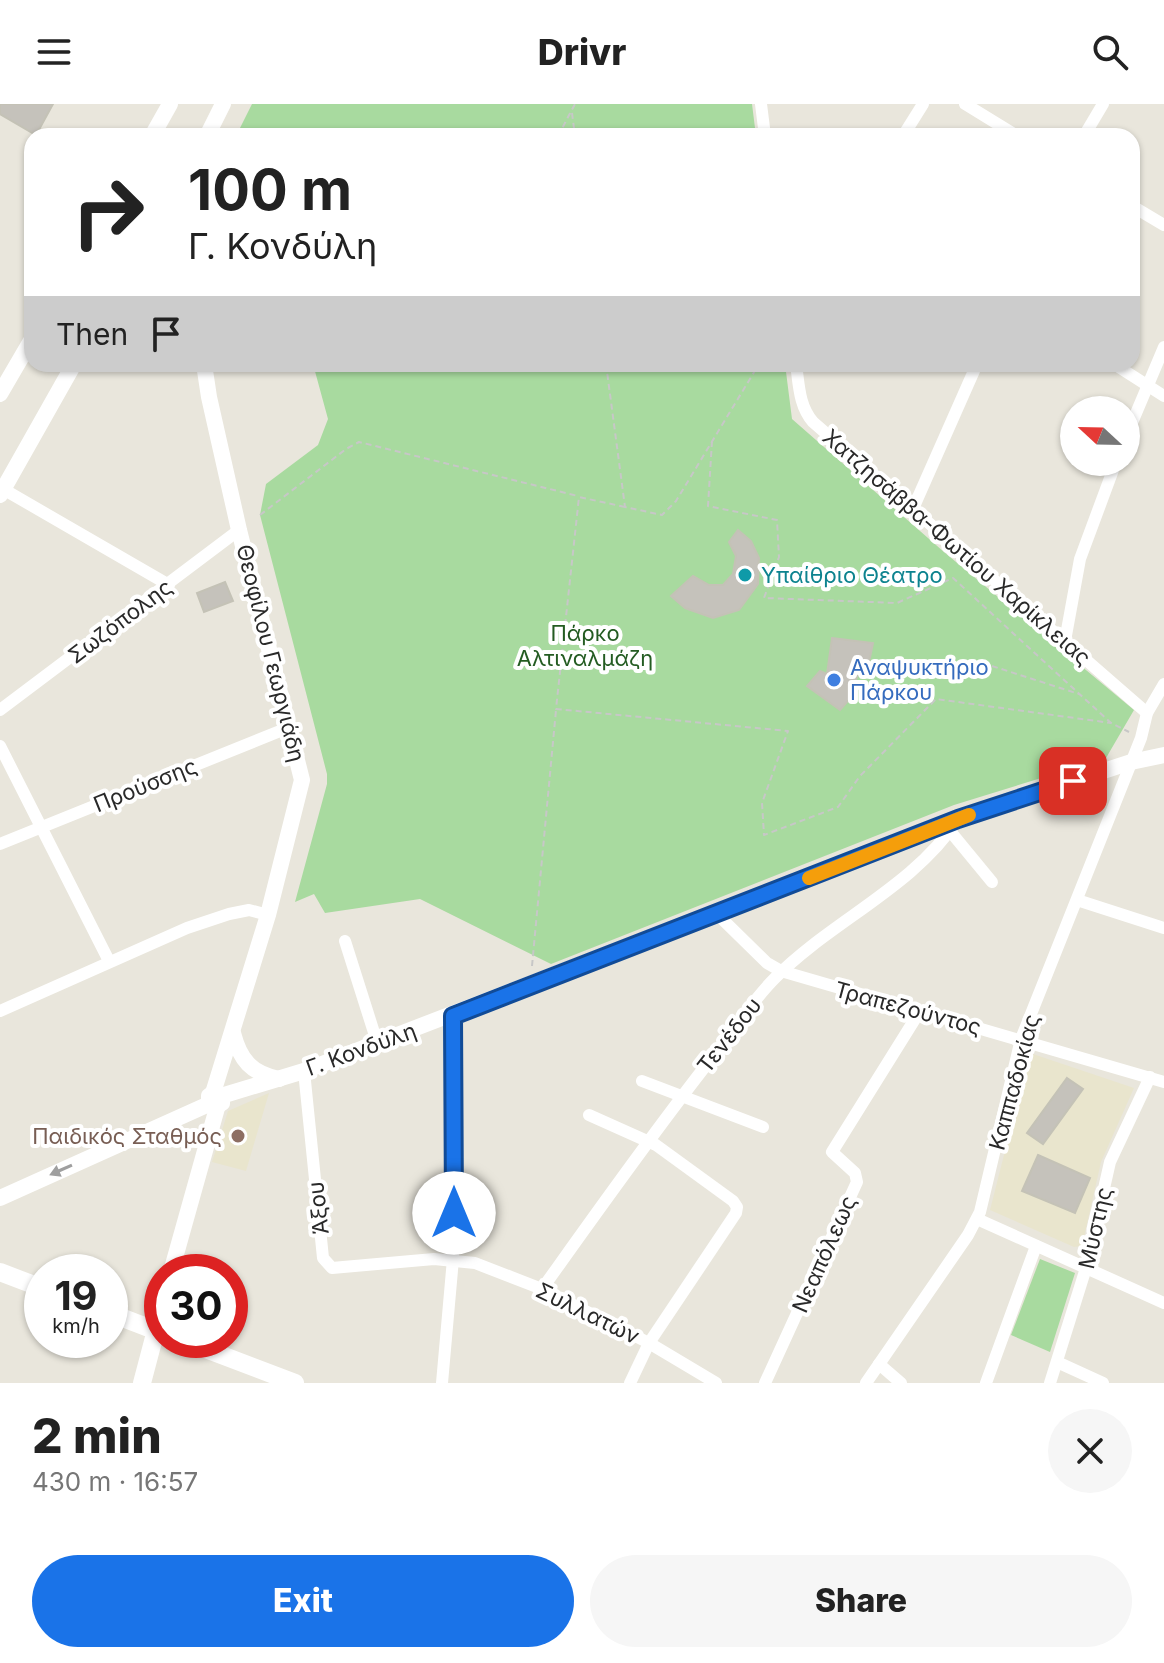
<!DOCTYPE html>
<meta charset="utf-8">
<style>
body{margin:0;font-family:Inter,sans-serif;background:#f6f6f6;color:#222;height:100vh;display:flex;flex-direction:column;font-size:30px;white-space:nowrap}
*{box-sizing:border-box;margin:0}
p{font-size:26px;color:#767676}
.icon{flex:none;width:44px;height:44px;fill:none;stroke:currentColor;stroke-width:2;stroke-linecap:round;stroke-linejoin:round}
.map{position:relative;height:1279px;overflow:hidden}
.panel{display:flex;flex-direction:column;background:#fff;flex:1}
.panel>*{flex:none}
.hud{position:absolute;left:24px;top:24px;width:1116px;height:244px;border-radius:24px;box-shadow:0 2px 6px #0004;background:#fff;color:#222;overflow:hidden}
.needle{width:52px;rotate:292deg}
.tools{position:absolute;left:1060px;top:292px;display:grid;gap:16px}
.tools a{display:grid;place-items:center;width:80px;height:80px;border-radius:50%;background:#fff;box-shadow:0 2px 6px #0004;font-size:40px}
.speed{position:absolute;left:24px;top:1150px;display:flex;gap:16px;font-size:40px;font-weight:700;text-align:center}
.speed>*{display:grid;place-content:center;width:104px;height:104px;border-radius:50%;background:#fff;box-shadow:0 2px 6px #0004;line-height:1}
.speed small{font-size:20px;font-weight:400}
.speed .limit{border:12px solid #d22;background:#fff;color:#111}
.pin{position:absolute;display:grid;place-items:center;width:68px;height:68px;color:#fff;margin:-34px;border-radius:16px;box-shadow:0 4px 12px #0006}
.me{position:absolute;width:88px;margin:-44px;rotate:0deg;stroke-linejoin:round;filter:drop-shadow(0 0 6px #0008)}
.turn{display:flex;align-items:center;gap:28px;height:168px;padding:0 32px;font-size:36px}
.turn .icon{width:104px;height:104px;stroke-width:2.5}
.turn b{display:block;font-size:56px;line-height:68px}
.then{display:flex;align-items:center;height:76px;padding:0 32px;background:#0003;gap:16px;font-size:30px}
.round{display:grid;place-items:center;flex:none;width:84px;height:84px;border-radius:42px;background:#f6f6f6}
.summary{display:flex;align-items:center;justify-content:space-between;height:136px;padding:0 32px}
h1{font-size:48px;font-weight:800;line-height:60px}
.cta{display:flex;gap:16px;margin-top:auto;padding:16px 32px}
.cta a{flex:1;height:92px;border-radius:48px;background:#1a73e8;color:#fff;font-size:32px;font-weight:800;line-height:92px;text-align:center}
.cta a+a{background:#f6f6f6;color:#222}
header{display:flex;justify-content:space-between;align-items:center;height:104px;padding:0 32px;background:#fff;font-size:36px;font-weight:800}
.map>svg:first-child{display:block}
</style>
<header><svg class="icon" aria-label="menu" viewBox="0 0 24 24"><path d="M4 6h16M4 12h16M4 18h16"/></svg>Drivr<svg class="icon" aria-label="search" viewBox="0 0 24 24"><circle cx="10" cy="10" r="6"/><path d="M15 15l6 6"/></svg></header>
<div class="map">
<svg width="1164" height="1279" viewBox="0 0 1164 1279">
<rect width="100%" height="100%" fill="#e9e6dc"/>
<g fill="#e9e5cd">
<polygon points="1030,949 1134,984 1101,1058 1082,1142 1074,1143 990,1106"/>
<polygon points="269,989 246,1067 212,1058 228,1007"/>
</g>
<g fill="#a8da9f">
<polygon points="252,0 752,0 756,32 236,32"/>
<polygon points="313,260 785,260 792,315 944,448 1134,606 1106,654 954,701 551,860 420,795 325,809 314,790 295,798 327,680 327,670 260,411 266,380 318,341 328,315"/>
<polygon points="1040,1155 1075,1169 1050,1248 1011,1231"/>
</g>
<g fill="#c5c2bb" stroke="#c4c2b6" stroke-width="2">
<polygon points="0,0 53,0 36,31 0,10"/>
<polygon points="738,426 751,437 759,454 758,480 739,506 713,514 685,504 671,492 693,472 709,481 723,481 733,470 736,452 729,438"/>
<polygon points="225,478 233,497 204,508 197,489"/>
<polygon points="832,534 873,539 868,563 861,564 852,584 855,589 840,606 807,582 820,567 827,570"/>
<polygon points="1067,974 1083,985 1043,1040 1027,1029"/>
<polygon points="1038,1051 1090,1074 1075,1109 1022,1087"/>
</g>
<g fill="none" stroke-linecap="round" stroke-linejoin="round">
<g stroke="#c7c7c7" stroke-width="2" stroke-dasharray="6 4" stroke-linecap="butt">
<polyline points="572,9 575,32"/>
<polyline points="558,32 575,0"/>
<polyline points="606,260 625,403 662,411 676,397 759,260"/>
<polyline points="712,337 708,402 777,416 779,453 764,494 897,499 953,474 1111,619 1129,628"/>
<polyline points="625,403 579,393 556,605 788,627 762,699 764,731 838,703 860,672 936,595 1111,619"/>
<polyline points="260,411 346,345 359,338 578,392"/>
<polyline points="992,562 1079,590"/>
<polyline points="532,862 556,606"/>
<polyline points="159,1192 162,1181"/>
</g>
<g stroke="#fff" stroke-width="12">
<polyline points="761,0 765,32"/>
<polyline points="965,0 1017,32"/>
<polyline points="903,32 923,0"/>
<polyline points="1084,32 1103,0"/>
<polyline points="1132,102 1164,121"/>
<path d="M796 260C799 281 799 302 813 318L1147 609"/>
<polyline points="1114,260 1164,292"/>
<polyline points="1126,333 1164,243"/>
<polyline points="3,385 169,481"/>
<polyline points="912,407 977,260"/>
<polyline points="1065,537 1080,455 1116,358"/>
<polyline points="0,606 239,426"/>
<polyline points="0,642 109,857"/>
<polyline points="950,727 992,778"/>
<polyline points="0,740 290,623"/>
<polyline points="1077,796 1164,824"/>
<polyline points="717,810 767,859 781,867 1164,978"/>
<polyline points="345,837 377,938"/>
<polyline points="0,907 187,824 229,810 249,806 268,811"/>
<polyline points="304,967 323,1154 332,1164 434,1155 475,1159 542,1185 649,1239 716,1279"/>
<polyline points="642,977 763,1023"/>
<polyline points="589,1011 656,1041 733,1097 737,1103 736,1109 649,1239 630,1279"/>
<polyline points="977,1115 1164,1199"/>
<path d="M542 1185C597 1108 652 1030 711 955 732 928 751 898 775 874 831 817 914 783 958 715"/>
<polyline points="1057,1258 1103,1279"/>
<polyline points="879,1260 901,1279"/>
<polyline points="442,1279 453,1155 453,912"/>
<polyline points="765,1279 857,1078 855,1069 832,1048 920,907"/>
<polyline points="866,1279 968,1131 980,1108 1021,935 1141,634 1147,609 1164,580"/>
<polyline points="986,1279 1036,1142"/>
<polyline points="1050,1279 1086,1164 1110,1058 1150,973"/>
</g>
<g stroke="#fff" stroke-width="16">
<polyline points="152,32 170,0"/>
<polyline points="207,32 223,0"/>
<polyline points="204,260 209,293 239,426 302,676 268,811 213,989"/>
<polyline points="0,290 32,235"/>
<polyline points="0,391 74,260"/>
<path d="M233 929C240 956 251 969 279 975"/>
<polyline points="221,992 222,999 214,1004 209,1000 209,992 213,989 221,992 304,967 958,715 1131,658 1164,651"/>
<polyline points="0,1094 209,1000"/>
<polyline points="171,1168 217,1004"/>
<polyline points="156,1226 162,1205"/>
</g>
<g stroke="#fff" stroke-width="18">
<polyline points="0,1168 42,1184"/>
<polyline points="110,1209 162,1229"/>
<polyline points="182,1236 295,1279"/>
<polyline points="142,1279 156,1226"/>
</g>
</g>
<defs><path id="oneway-solid" d="M-6-.8H1V-3.2L6.5 0L1 3.2V.8H-6Z" transform="scale(2)"/></defs>
<use fill="#9f9f9f" href="#oneway-solid" transform="translate(61 1066) rotate(156)"/>
<g fill="none" stroke-linecap="round" stroke-linejoin="round">
<g stroke="#114b97" stroke-width="20">
<polyline id="route" points="454,1109 453,912 958,715 1073,677"/>
</g>
<use href="#route" stroke="#1a73e8" stroke-width="14"/>
<polyline stroke="#f59e0b" stroke-width="14" points="809,774 969,711"/>
</g>
<circle fill="#0f9aa8" stroke="#fff" stroke-width="3" cx="745" cy="471" r="8"/>
<circle fill="#3f7fe0" stroke="#fff" stroke-width="3" cx="834" cy="576" r="8"/>
<circle fill="#8d6e63" stroke="#fff" stroke-width="3" cx="238" cy="1032" r="8"/>
<g text-anchor="middle" dominant-baseline="central" stroke-width="8" stroke-linejoin="round" paint-order="stroke">
<g font-size="22" fill="#292929" stroke="#fff">
<text transform="translate(957 443) rotate(41)">Χατζησάββα-Φωτίου Χαρίκλειας</text>
<text transform="translate(120 517) rotate(-37)">Σωζόπολης</text>
<text transform="translate(271 549) rotate(76)">Θεοφίλου Γεωργιάδη</text>
<text transform="translate(145 681) rotate(-22)">Προύσσης</text>
<text transform="translate(908 904) rotate(15)">Τραπεζούντος</text>
<text transform="translate(729 931) rotate(-52)">Τενέδου</text>
<text transform="translate(361 945) rotate(-20)">Γ. Κονδύλη</text>
<text transform="translate(1014 978) rotate(-75)">Καππαδοκίας</text>
<text transform="translate(318 1104) rotate(-96)">Άξου</text>
<text transform="translate(1095 1124) rotate(-77)">Μύστης</text>
<text transform="translate(824 1150) rotate(-66)">Νεαπόλεως</text>
<text transform="translate(588 1209) rotate(26)">Συλλατών</text>
</g>
<g font-size="22" fill="#0d838f" stroke="#fff" text-anchor="start">
<text x="761" y="471">Υπαίθριο Θέατρο</text>
</g>
<g font-size="22" fill="#245c22" stroke="#fff">
<text x="585" y="529">Πάρκο<tspan x="585" dy="25">Αλτιναλμάζη</tspan></text>
</g>
<g font-size="22" fill="#366cbe" stroke="#fff" text-anchor="start">
<text x="850" y="563">Αναψυκτήριο<tspan x="850" dy="25">Πάρκου</tspan></text>
</g>
<g font-size="22" fill="#785e54" stroke="#fff" text-anchor="end">
<text x="222" y="1032">Παιδικός Σταθμός</text>
</g>
</g>
</svg>
<div class="tools">
<a><svg class="needle" viewBox="-14 -14 28 28"><path d="M0-13l5 13h-10z" fill="#e53935"/><path d="M0 13l5-13h-10z" fill="#767676"/></svg></a>
</div>
<div class="speed"><div>19<small>km/h</small></div><div class="limit">30</div></div>
<div class="pin" style="left:1073px;top:677px;background:#d93025"><svg class="icon" aria-label="arrive" viewBox="0 0 24 24"><path d="M6 21V4h12l-3 4 3 4H6"/></svg></div>
<svg class="me" style="left:454px;top:1109px" viewBox="-20 -20 40 40"><circle r="19" fill="#fff"/><path d="M0-13L10 11 0 6-10 11z" fill="#1a73e8"/></svg>
<div class="hud">
<div class="turn"><svg class="icon" aria-label="right" viewBox="0 0 24 24"><path d="M7 20v-9h11M14 6l5 5-5 5"/></svg><div><b>100 m</b>Γ. Κονδύλη</div></div>
<div class="then">Then<svg class="icon" aria-label="arrive" viewBox="0 0 24 24"><path d="M6 21V4h12l-3 4 3 4H6"/></svg></div>
</div>
</div>
<section class="panel">
<div class="summary"><div><h1>2 min</h1><p>430 m · 16:57</p></div><a class="round"><svg class="icon" aria-label="close" viewBox="0 0 24 24"><path d="M6 6l12 12M18 6L6 18"/></svg></a></div>
<div class="cta"><a>Exit</a><a>Share</a></div>
</section>
